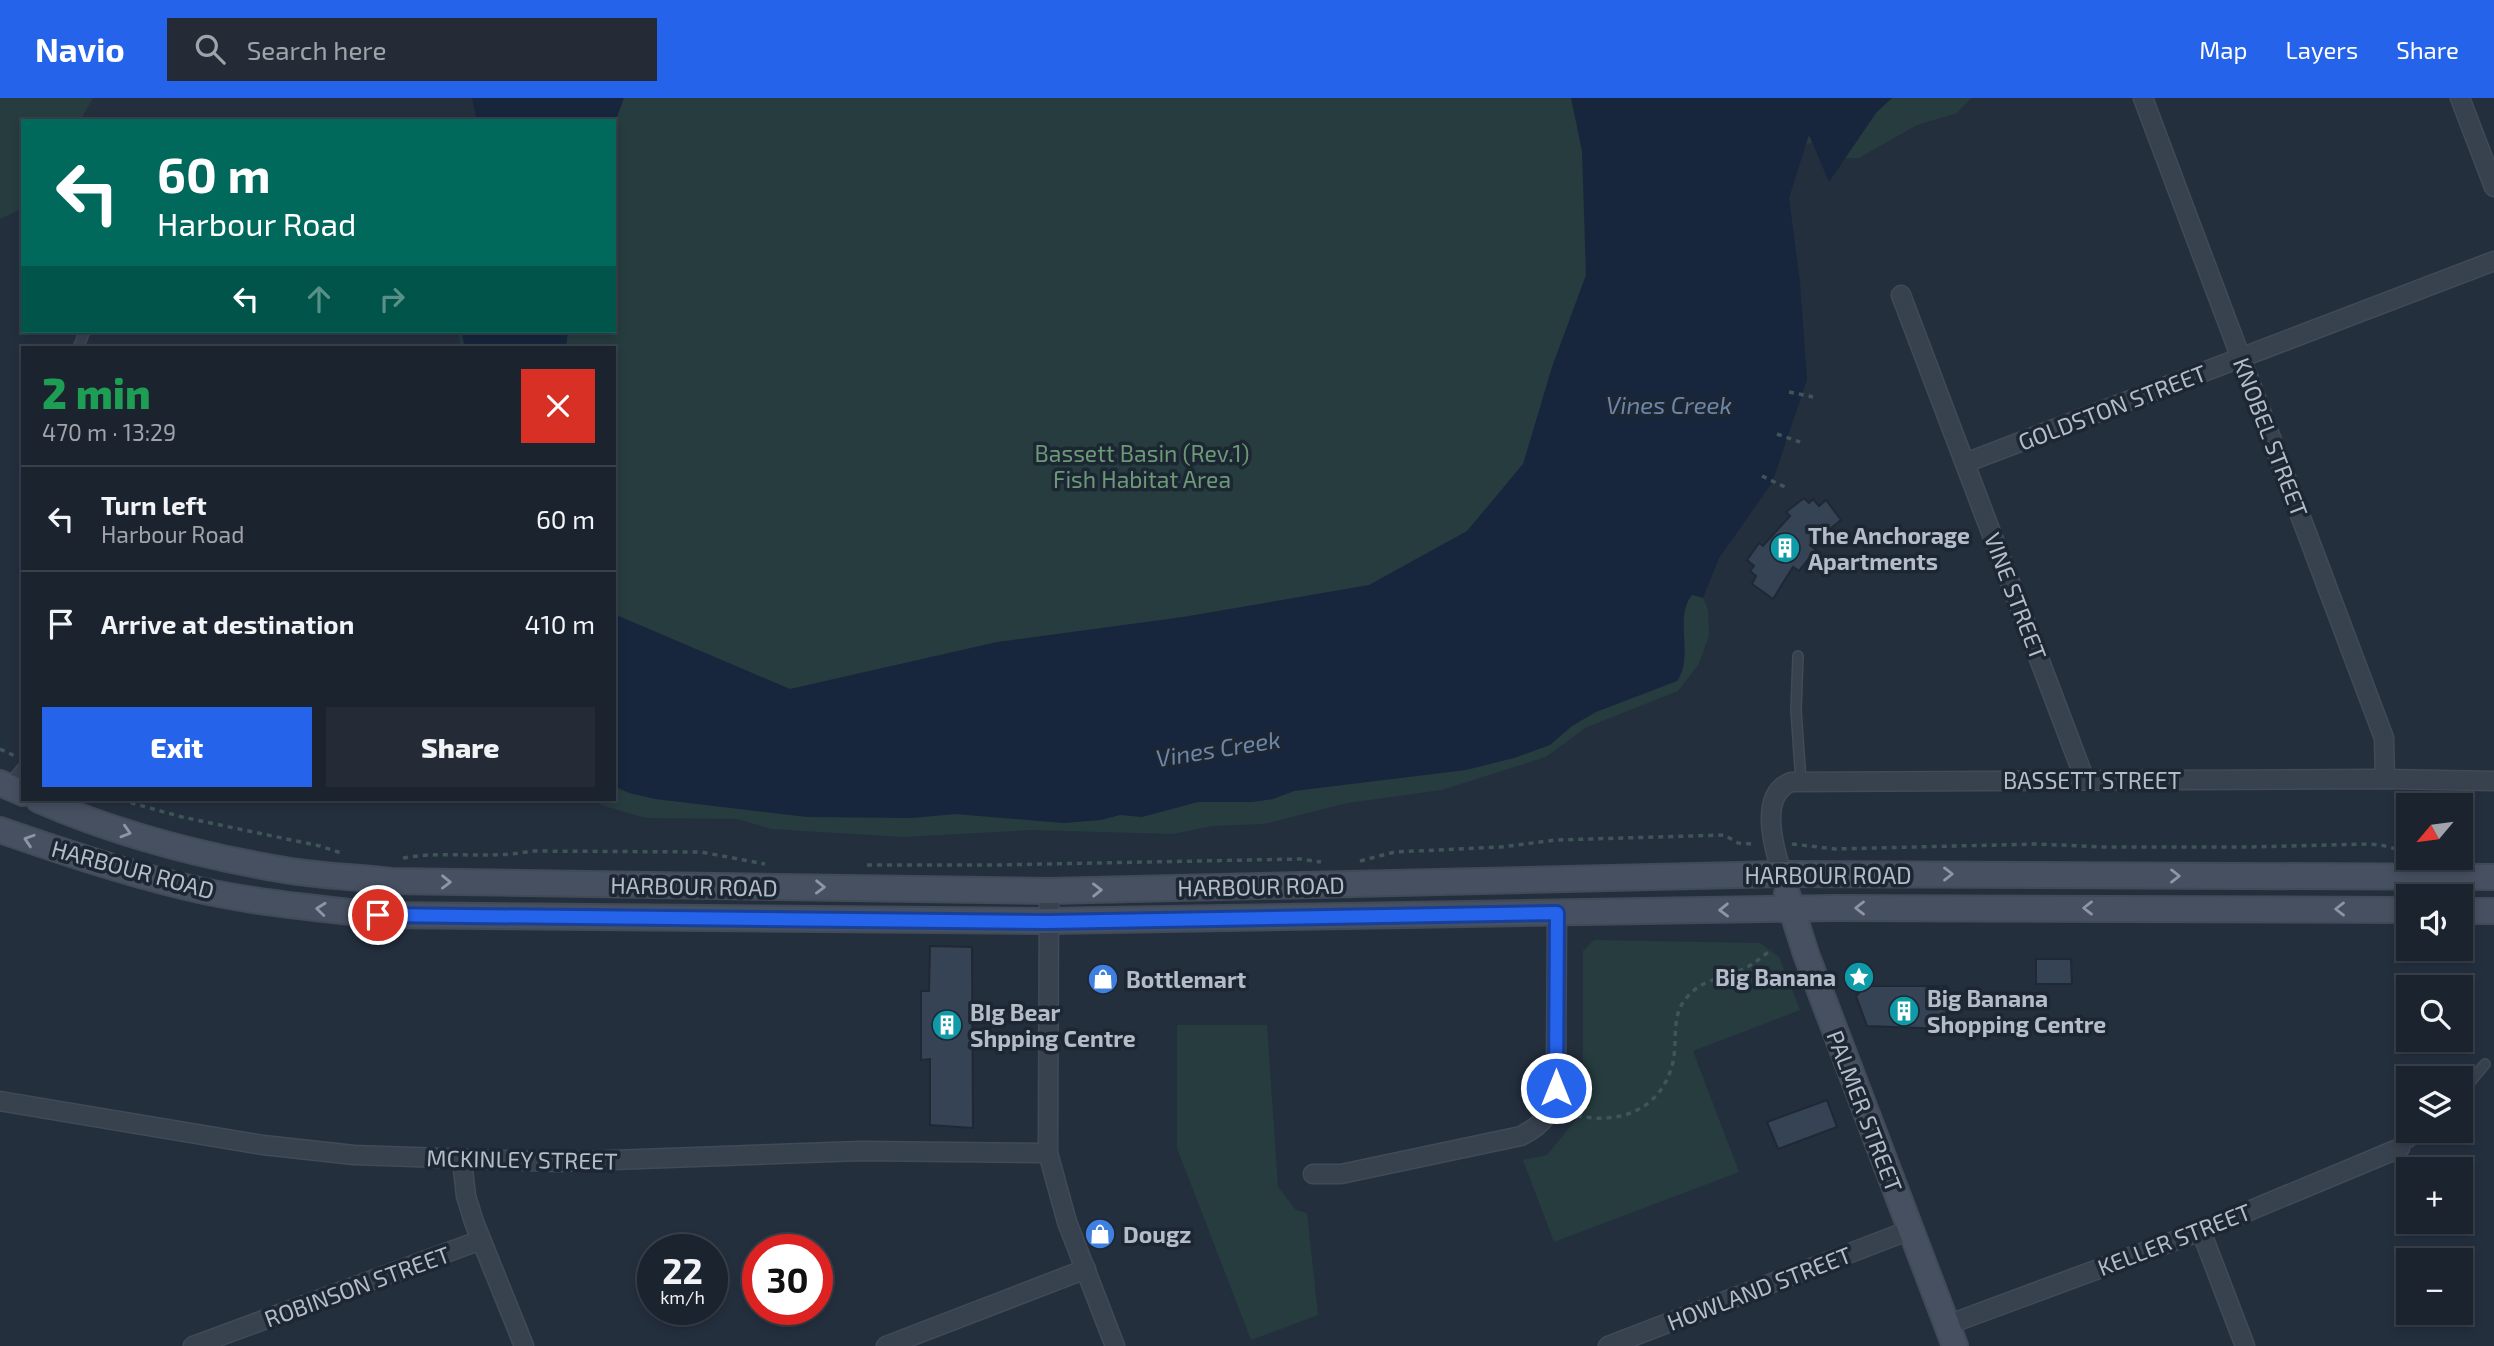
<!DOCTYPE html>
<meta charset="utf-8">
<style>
body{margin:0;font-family:"Exo 2",sans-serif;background:#242b36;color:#f1f3f6;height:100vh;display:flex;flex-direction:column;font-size:26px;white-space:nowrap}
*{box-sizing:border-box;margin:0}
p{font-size:23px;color:#a0a4aa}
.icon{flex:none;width:38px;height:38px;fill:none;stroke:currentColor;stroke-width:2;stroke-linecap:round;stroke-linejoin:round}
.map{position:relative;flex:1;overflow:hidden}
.drawer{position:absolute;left:21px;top:248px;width:595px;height:455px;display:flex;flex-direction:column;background:#1b232e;border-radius:0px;box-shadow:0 4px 10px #0003,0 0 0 2px #39404a}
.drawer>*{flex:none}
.hud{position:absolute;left:21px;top:21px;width:595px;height:214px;border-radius:0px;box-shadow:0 4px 10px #0003,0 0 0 2px #39404a;background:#00695c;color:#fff;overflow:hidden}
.needle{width:46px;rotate:241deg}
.tools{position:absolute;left:2396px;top:695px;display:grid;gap:14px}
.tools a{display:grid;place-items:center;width:77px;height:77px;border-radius:0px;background:#1b232e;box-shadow:0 4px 10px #0003,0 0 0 2px #39404a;font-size:35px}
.speed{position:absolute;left:637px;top:1136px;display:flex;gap:14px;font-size:35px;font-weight:700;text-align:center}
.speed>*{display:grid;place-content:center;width:91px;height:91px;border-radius:50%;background:#1b232e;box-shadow:0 4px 10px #0003,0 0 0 2px #39404a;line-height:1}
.speed small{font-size:18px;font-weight:400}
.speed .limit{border:10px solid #d22;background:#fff;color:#111}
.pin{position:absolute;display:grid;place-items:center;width:60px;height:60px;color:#fff;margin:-30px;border:4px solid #fff;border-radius:50%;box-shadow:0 2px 7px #0007}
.me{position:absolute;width:77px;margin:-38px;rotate:0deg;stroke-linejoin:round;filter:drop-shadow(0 0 5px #0008)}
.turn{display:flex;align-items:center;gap:24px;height:147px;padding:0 21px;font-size:32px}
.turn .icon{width:91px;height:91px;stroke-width:2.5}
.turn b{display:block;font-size:49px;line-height:60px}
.lanes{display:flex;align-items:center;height:66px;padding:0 21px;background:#0003;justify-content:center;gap:35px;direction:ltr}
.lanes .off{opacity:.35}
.round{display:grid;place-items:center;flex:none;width:74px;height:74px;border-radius:0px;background:#242b36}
.overview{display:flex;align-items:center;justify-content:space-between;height:119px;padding:0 21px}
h1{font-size:42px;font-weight:800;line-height:52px;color:#1e9e55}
.cta{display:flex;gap:14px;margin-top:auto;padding:14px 21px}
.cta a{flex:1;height:80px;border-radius:0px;background:#2563eb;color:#fff;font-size:28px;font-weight:800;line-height:80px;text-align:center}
.cta a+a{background:#242b36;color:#f1f3f6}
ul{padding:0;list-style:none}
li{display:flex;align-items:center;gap:21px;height:105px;padding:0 21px;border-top:2px solid #39404a}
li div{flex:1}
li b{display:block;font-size:26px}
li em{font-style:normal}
header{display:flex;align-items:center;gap:42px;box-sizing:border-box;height:98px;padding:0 35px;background:#2563eb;color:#fff}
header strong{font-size:33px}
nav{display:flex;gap:38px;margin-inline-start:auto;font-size:24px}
.search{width:490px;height:63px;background:#242b36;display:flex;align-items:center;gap:18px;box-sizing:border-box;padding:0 24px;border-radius:0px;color:#a0a4aa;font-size:26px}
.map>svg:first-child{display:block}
</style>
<header>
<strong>Navio</strong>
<div class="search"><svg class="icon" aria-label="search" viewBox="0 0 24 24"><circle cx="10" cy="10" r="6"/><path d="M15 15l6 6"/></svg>Search here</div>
<nav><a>Map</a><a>Layers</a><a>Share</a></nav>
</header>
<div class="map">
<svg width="2494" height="1248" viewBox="0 0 2494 1248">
<rect width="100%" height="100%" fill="#242f3e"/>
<g fill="#263c3f">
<polygon points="0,0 93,0 80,23 23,23 23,110 0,121"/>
<polygon points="475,0 1971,0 1957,15 1917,27 1859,60 1819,61 1813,44 1739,73 1684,449 1708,512 1709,538 1698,567 1678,593 1585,630 1546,659 1442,692 1347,705 1264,726 1212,728 1173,736 1031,732 903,739 771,731 738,721 646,720 604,708 591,702 614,702 614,250 460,250 459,233 614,233 614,23"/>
<polygon points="1594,842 1760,845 1779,859 1800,912 1693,953 1739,1074 1554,1144 1523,1062 1547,1057 1583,1013 1583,853"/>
<polygon points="1177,927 1267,927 1278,1089 1296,1112 1307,1115 1318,1217 1251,1242 1177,1050"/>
</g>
<g fill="#17263c">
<polygon points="472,0 624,0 614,27 614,23 477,23"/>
<path d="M1571 0H1892L1876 15 1829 84 1809 37 1789 100 1800 184 1807 282 1772 385 1719 460 1703 500 1692 497C1673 521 1695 557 1677 583L1596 614 1572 628 1550 647 1514 660 1466 672 1294 693 1273 701 1252 704H1198L1142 719 1120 717 1101 722 1063 725 955 716 912 720 807 719 655 701 629 695 614 688V516L790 591 997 544 1183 519 1369 487 1467 433 1523 366 1552 269 1586 177 1582 53Z"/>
<polygon points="461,233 568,233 566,250 465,250"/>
</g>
<g fill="#364354" stroke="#1f2835" stroke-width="2">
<polygon points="1804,400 1809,405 1813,401 1819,408 1826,402 1841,422 1810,447 1816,452 1799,473 1793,469 1773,501 1752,486 1756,478 1750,473 1754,468 1747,462 1759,445 1763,448 1790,418 1786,414"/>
<polygon points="930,848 972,849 973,1030 930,1027 930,961 921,962 921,893 929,893"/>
<polygon points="2036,861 2071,861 2072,886 2036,886"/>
<polygon points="1865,888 1947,888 1946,931 1867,928 1856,898"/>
<polygon points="1827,1002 1837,1029 1778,1051 1767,1024"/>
</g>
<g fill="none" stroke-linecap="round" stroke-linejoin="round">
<g stroke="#414a57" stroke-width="12">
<g id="lane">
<polyline points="78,250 85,233"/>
<polyline points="1798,558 1796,612 1801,684"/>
<polyline points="8,687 23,669"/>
<polyline points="2460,996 2485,966"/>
<polyline points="2400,1050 2429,1032"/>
</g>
</g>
<g stroke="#414a57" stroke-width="21">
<g id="street">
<polyline points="2143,0 2384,640 2385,681"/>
<polyline points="2460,0 2494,89"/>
<polyline points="1901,197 2085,682"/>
<polyline points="1965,365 2494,163"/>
<path d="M1782 776C1774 750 1758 697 1791 684L2385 681 2494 683"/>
<polyline points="1049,793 1048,1055 1067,1124 1115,1248"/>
<polyline points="0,1003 263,1047 354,1057 558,1064 861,1053 1048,1055"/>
<polyline points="462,1062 466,1098 474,1124 524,1248"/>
<path d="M1313 1076H1341L1521 1038C1544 1026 1551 1016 1556 990L1557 815"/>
<polyline points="2201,1133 2245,1248"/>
<polyline points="1947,1227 2201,1133 2400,1050"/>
<polyline points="193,1248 481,1142"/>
<polyline points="886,1248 1086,1171"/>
<polyline points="1608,1248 1910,1132"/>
</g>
</g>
<g stroke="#414a57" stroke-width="28">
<g id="secondary">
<polyline points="0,685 23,695"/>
<path d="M39 702C117 736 201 758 285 772 320 778 356 779 391 783L1049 793 1782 776 2494 779"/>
<path d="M0 732C61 753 123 774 186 789 248 804 313 810 378 817L1048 823 1832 810 2408 812"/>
<polyline points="1787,796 1806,856 1955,1248"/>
<polyline points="2460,813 2494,813"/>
</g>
</g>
<g stroke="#3f5557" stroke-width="3.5" stroke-dasharray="5 5" stroke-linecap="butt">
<polyline points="1789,294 1813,299"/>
<polyline points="1777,336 1800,344"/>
<polyline points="1762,378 1785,389"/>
<polyline points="0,651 15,658"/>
<polyline points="121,702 182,719 320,748 341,755"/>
<polyline points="1792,746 1836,751 2037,746 2103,749 2250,749 2367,746 2381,747 2408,754"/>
<path d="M403 760C446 752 489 762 531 753L701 754 765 766"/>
<polyline points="1360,763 1395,754 1501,749 1556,742 1724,737 1738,745 1752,746"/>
<polyline points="867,767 996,767 1300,761 1321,764"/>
<path d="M1567 1015C1612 1029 1661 1016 1673 964 1678 941 1670 917 1688 898 1702 882 1722 880 1741 872 1753 867 1762 859 1772 851"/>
</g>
<use href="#lane" stroke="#38414e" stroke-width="9"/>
<use href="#street" stroke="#38414e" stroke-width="18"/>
<use href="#secondary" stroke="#465061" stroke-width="24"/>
</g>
<defs><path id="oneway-chevron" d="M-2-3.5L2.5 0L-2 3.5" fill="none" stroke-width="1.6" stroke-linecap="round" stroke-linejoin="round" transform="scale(1.75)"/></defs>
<g stroke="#8e96a5">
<use href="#oneway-chevron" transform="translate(126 734) rotate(17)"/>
<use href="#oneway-chevron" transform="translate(29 742) rotate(-162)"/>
<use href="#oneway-chevron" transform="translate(1948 776)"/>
<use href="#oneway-chevron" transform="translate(2175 778)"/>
<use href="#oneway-chevron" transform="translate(446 784) rotate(1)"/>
<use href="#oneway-chevron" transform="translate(820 789) rotate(1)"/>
<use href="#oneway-chevron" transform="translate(1097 792) rotate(-1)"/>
<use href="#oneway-chevron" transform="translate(1860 810) rotate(-180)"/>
<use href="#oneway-chevron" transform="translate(2088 810) rotate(-180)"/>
<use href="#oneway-chevron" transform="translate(321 811) rotate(-174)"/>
<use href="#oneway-chevron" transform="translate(2340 811) rotate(-180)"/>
<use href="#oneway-chevron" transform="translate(1724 812) rotate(179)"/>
</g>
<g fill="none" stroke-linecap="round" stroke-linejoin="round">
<g stroke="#184099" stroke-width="18">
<polyline id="route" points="378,817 1048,824 1557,815 1556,990"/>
</g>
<use href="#route" stroke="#2563eb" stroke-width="12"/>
</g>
<defs>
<g id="building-disc" transform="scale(1.575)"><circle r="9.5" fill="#0f9aa8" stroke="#1d2633"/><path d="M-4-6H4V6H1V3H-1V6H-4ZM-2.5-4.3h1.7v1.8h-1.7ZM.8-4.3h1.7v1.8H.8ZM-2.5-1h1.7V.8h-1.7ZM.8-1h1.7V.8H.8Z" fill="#fff"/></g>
<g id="sight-disc" transform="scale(1.575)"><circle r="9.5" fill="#0f9aa8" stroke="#1d2633"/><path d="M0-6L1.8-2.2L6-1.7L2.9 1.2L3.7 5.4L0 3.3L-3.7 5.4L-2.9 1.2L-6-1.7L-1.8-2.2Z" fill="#fff"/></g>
<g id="shop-disc" transform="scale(1.575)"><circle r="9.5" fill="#3f7fe0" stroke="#1d2633"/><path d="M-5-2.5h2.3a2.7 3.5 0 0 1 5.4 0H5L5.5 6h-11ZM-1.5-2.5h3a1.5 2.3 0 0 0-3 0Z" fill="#fff"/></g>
</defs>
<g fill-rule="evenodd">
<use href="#building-disc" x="1785" y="450"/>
<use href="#sight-disc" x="1859" y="879"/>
<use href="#shop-disc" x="1103" y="881"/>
<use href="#building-disc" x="1904" y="913"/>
<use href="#building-disc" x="947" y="927"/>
<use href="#shop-disc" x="1100" y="1136"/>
</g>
<g text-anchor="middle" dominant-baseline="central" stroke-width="7" stroke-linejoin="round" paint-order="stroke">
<g font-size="23" fill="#b4bcc9" stroke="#1d2633">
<text transform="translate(2112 309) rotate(-21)">GOLDSTON STREET</text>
<text transform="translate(2271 339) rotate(69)">KNOBEL STREET</text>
<text transform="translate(2016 498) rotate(69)">VINE STREET</text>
<text x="2092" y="682">BASSETT STREET</text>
<text transform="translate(133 771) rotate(15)">HARBOUR ROAD</text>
<text x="1828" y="777">HARBOUR ROAD</text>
<text transform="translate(694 788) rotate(1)">HARBOUR ROAD</text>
<text transform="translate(1261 788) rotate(-1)">HARBOUR ROAD</text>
<text transform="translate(1865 1013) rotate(69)">PALMER STREET</text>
<text transform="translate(522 1061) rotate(1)">MCKINLEY STREET</text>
<text transform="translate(2174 1141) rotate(-21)">KELLER STREET</text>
<text transform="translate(357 1188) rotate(-20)">ROBINSON STREET</text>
<text transform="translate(1759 1190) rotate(-21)">HOWLAND STREET</text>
</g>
<g font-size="23" fill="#6b9a76" stroke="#1d2633">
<text x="1142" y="355">Bassett Basin (Rev.1)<tspan x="1142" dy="26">Fish Habitat Area</tspan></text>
</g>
<g font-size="23" font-weight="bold" fill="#b4bcc9" stroke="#1d2633" text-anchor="start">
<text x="1808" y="437">The Anchorage<tspan x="1808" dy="26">Apartments</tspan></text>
<text x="1836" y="879" text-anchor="end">Big Banana</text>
<text x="1126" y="881">Bottlemart</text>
<text x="1927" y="900">Big Banana<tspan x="1927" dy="26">Shopping Centre</tspan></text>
<text x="970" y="914">BIg Bear<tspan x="970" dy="26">Shpping Centre</tspan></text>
<text x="1123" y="1136">Dougz</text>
</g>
<g font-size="24" font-style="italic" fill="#6d86a8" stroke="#1d2633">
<text x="1669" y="306">Vines Creek</text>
<text transform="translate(1218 650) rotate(-9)">Vines Creek</text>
</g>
</g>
</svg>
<div class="tools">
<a><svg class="needle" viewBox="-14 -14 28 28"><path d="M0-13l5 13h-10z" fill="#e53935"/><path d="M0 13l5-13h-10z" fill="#a0a4aa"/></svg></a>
<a><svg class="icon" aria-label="sound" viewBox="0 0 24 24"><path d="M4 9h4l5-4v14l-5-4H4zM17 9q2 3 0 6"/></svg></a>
<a><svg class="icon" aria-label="search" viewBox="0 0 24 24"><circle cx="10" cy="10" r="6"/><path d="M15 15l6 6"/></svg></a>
<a><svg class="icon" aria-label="layers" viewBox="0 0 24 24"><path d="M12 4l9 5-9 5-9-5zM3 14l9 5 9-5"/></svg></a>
<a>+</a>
<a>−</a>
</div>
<div class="speed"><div>22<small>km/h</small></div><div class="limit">30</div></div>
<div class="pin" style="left:378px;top:817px;background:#d93025"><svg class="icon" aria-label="arrive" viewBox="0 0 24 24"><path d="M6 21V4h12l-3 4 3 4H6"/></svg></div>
<svg class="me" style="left:1556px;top:990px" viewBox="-20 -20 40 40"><circle r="17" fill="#2563eb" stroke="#fff" stroke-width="3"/><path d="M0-11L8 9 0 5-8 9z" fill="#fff"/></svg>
<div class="hud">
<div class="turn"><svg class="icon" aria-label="left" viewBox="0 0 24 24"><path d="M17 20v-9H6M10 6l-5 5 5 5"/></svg><div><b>60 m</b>Harbour Road</div></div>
<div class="lanes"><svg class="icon" aria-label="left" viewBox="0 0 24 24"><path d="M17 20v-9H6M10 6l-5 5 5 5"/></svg><svg class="icon off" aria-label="ahead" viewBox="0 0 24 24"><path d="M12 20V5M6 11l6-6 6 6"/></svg><svg class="icon off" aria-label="right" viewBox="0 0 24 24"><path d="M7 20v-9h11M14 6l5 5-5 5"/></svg></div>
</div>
<section class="drawer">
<div class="overview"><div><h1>2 min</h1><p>470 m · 13:29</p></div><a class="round" style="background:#d93025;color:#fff"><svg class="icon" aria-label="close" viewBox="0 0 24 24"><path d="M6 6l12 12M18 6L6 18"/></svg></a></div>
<ul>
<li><svg class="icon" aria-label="left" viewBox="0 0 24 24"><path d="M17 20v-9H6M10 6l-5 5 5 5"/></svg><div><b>Turn left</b><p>Harbour Road</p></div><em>60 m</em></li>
<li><svg class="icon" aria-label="arrive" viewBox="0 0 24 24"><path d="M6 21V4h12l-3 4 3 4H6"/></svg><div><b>Arrive at destination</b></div><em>410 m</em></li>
</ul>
<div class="cta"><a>Exit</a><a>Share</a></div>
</section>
</div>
